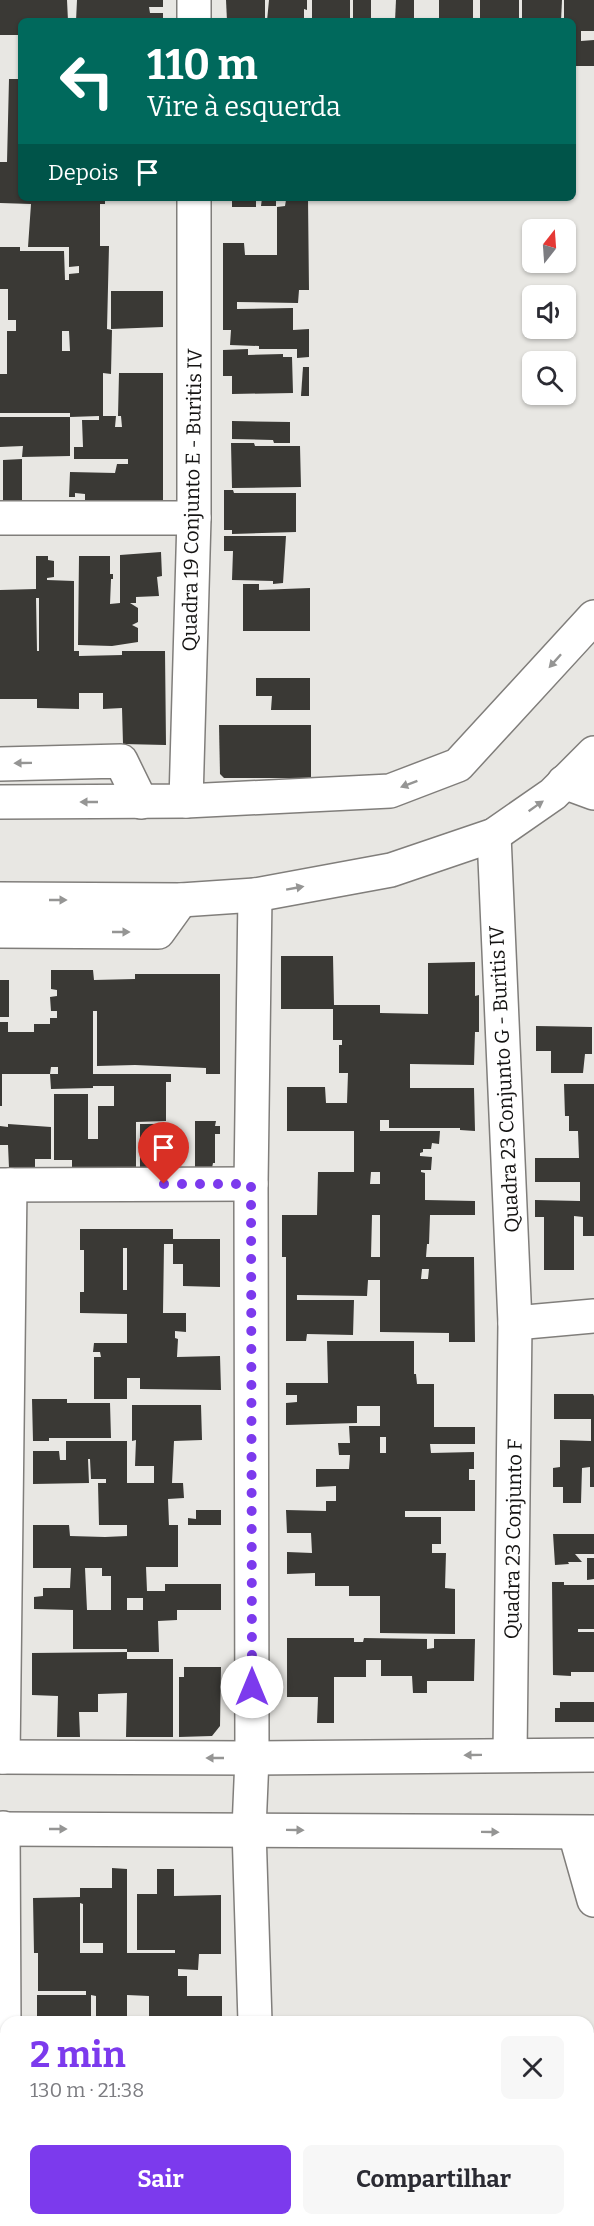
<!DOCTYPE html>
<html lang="pt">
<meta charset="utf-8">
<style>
body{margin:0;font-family:Bitter,serif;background:#f7f7f7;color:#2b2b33;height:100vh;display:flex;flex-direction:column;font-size:22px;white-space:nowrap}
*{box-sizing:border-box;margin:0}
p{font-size:20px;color:#7c7c81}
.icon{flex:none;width:33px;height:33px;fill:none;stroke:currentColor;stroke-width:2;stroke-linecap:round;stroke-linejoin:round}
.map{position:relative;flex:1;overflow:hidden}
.sheet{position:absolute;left:0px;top:2016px;width:594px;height:210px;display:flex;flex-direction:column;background:#fff;border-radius:18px 18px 0 0;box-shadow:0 2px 4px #0004}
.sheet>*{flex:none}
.banner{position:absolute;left:18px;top:18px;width:558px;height:183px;border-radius:9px;box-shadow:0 2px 4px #0004;background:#00695c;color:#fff;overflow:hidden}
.needle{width:39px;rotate:17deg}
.controls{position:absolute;left:522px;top:219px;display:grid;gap:12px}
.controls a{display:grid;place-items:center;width:54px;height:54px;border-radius:9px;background:#fff;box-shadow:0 2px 4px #0004;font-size:30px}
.pin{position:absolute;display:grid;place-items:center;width:51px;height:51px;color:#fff;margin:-62px -26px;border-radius:50% 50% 50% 0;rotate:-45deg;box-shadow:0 0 6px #0007}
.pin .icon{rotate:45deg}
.me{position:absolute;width:66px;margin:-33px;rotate:0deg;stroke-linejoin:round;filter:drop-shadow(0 0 4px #0008)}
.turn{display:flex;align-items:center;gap:21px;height:126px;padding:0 30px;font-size:27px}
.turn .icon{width:78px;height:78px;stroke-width:2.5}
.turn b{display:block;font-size:42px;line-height:51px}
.then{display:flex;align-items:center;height:57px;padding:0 30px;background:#0003;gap:12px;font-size:22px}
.round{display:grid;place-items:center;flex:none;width:63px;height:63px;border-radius:9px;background:#f7f7f7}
.summary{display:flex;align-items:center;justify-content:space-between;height:102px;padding:0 30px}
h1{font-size:36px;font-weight:700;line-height:45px;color:#7c3aed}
.primary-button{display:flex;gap:12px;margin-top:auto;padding:12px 30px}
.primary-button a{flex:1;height:69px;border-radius:9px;background:#7c3aed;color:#fff;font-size:24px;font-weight:700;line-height:69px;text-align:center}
.primary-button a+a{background:#f7f7f7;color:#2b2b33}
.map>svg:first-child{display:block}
</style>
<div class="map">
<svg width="594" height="2226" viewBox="0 0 594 2226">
<rect width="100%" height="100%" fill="#e8e7e3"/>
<g fill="#3a3935" fill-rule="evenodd">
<polygon points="0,0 67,0 68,21 21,21 21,35 0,35"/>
<polygon points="77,0 163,0 163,7 149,7 150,13 163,13 163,21 76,21"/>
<polygon points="226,0 265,0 265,21 227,21"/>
<polygon points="269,0 307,0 307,10 304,9 304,21 267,21"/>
<rect x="312" y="0" width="38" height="21"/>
<rect x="353" y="0" width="18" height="21"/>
<polygon points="396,0 414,0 414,21 395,21"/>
<rect x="439" y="0" width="34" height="21"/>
<rect x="480" y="0" width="39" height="21"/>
<polygon points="522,0 562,0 561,21 522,21"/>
<polygon points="564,0 594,0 594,31 581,31 581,41 594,40 594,66 573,66 573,21 564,21"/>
<path d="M9 79H21V198H105V204H100V246H109L107 329 112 330 111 374 103 373V416H116L115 427H122L121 416H118L119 373H163V501L85 502V494L75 493V497H69L70 472 115 473 117 464H128V459H74V447H83L82 420H99V416L70 417V456L22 457 23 446 0 447V417H70V413H0V374H7V331H16V320H8V289H0V247H20V251H64L65 280H69V274L79 273V266L69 267V247H28L31 204 0 203V162H7ZM62 331H69L70 351H62Z"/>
<rect x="232" y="198" width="24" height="9"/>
<polygon points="262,198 276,198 276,206 261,206"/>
<polygon points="281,198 308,198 309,290 299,290 298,303 237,302 237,309 293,308 293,330 309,329 309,357 297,358 297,349 259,349 259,346 230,345 231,330 223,330 223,243 244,243 245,255 277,255 277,207 285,206 286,200 281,200"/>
<polygon points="111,291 163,291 163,327 111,329"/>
<polygon points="248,349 248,355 283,354 283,357 292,357 293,393 232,394 232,376 223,376 223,350"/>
<polygon points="303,367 309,367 309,396 301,396"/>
<polygon points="232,421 290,422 290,443 274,443 273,440 232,439"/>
<polygon points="231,443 254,443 255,446 300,446 301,487 232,488"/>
<polygon points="22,459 22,502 3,502 3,460"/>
<polygon points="224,490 233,490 234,493 296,493 296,532 232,534 232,530 224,530"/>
<polygon points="224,536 286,536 283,583 273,584 273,581 232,580 233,551 224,551"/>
<polygon points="161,552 162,576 157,577 159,596 136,597 136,603 130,603 138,608 138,622 132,625 138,628 138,642 112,646 78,645 79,556 110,556 110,574 113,574 113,579 111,579 110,604 120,603 120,555"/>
<path d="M36 556H48V560L54 561V577L47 578V580L74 581V651H79V656L122 655V651H165L166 745 123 744 122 708 103 709V693H79V709L37 708V699H0V590L36 589ZM36 598H39V651H37Z"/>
<polygon points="243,584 259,584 259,590 310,588 310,631 243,631"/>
<polygon points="256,678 310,678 310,710 271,710 272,696 256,696"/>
<polygon points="219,725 311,725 311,778 224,778 220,774"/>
<path d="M281 956H333L334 1005H380V1013L428 1014V963L475 962V996L479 995V1032H475L474 1065 410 1064V1088H474L475 1131 460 1130V1128H389V1120H380V1131H440L439 1144 432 1143 431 1149H423V1152L420 1153V1156L432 1157 431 1170H421V1172L425 1173V1200L475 1201V1215H430L429 1244H427L426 1257H474L475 1342H449V1333L380 1332V1280H368L367 1296 297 1295V1300H354L353 1335 307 1334 306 1341H286V1257H282V1215H317L318 1172H354V1131H287V1087H325L326 1103H347L348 1073H339V1045H342V1040H333V1009H281ZM371 1172H380V1184H370ZM372 1215H380V1257H371ZM422 1269H429L428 1279H421Z"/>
<polygon points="51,970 93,970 94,980 135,979 135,974 220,974 220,1074 206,1074 206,1068 135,1065 97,1066 97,1011 93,1011 93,1074 171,1074 171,1082 166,1082 166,1121 136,1122 136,1170 72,1171 72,1160 54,1160 54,1094 88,1094 88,1139 98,1139 98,1106 114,1106 114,1086 93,1086 93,1088 51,1089 50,1074 58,1074 58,1067 51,1067 50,1074 2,1074 2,1106 0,1106 0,1022 8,1022 8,1032 34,1032 34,1024 50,1024 50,1018 57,1018 57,1011 51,1011 50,997 57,996 57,990 51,989"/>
<rect x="0" y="980" width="9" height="37"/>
<polygon points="536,1026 592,1027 592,1054 585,1054 583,1073 551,1073 551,1051 536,1051"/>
<polygon points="564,1084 594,1084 594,1236 583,1236 583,1217 574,1216 574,1270 544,1270 544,1217 535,1217 535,1200 580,1201 580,1182 535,1182 535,1158 579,1158 578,1131 569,1131 569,1116 565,1116"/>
<polygon points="195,1121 216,1121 215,1126 220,1126 220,1134 215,1134 215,1163 213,1163 212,1168 195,1169"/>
<polygon points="8,1124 51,1127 51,1159 35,1159 35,1168 9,1168 8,1145 0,1145 0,1126 8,1127"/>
<polygon points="140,1124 171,1124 171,1169 140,1168"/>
<path d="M80 1229H173V1239H220V1287L183 1286V1264H173V1244H164L163 1313H186V1332L175 1331V1338L178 1339 177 1357 220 1356 221 1390 140 1389V1378H127V1399H94V1357H101L100 1352H93L94 1343H127V1314L80 1313V1292H84V1250H80ZM123 1248H127V1290H123Z"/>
<path d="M327 1341H414V1374H416L417 1384H434V1427H475V1444H430L431 1453 474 1452V1469H469V1480H475V1511H405V1517H441V1544H432V1553H446L445 1588 455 1589V1634L380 1633V1596H349V1586H315V1573L287 1574V1552L312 1553 311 1533H287L286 1510 326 1511V1501H336V1486L316 1487V1469H349L350 1455H339L338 1443H350L349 1426H380V1406H357V1423L286 1425V1403L297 1402V1395H286V1383H328ZM380 1437H386V1453H380Z"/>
<polygon points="554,1394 593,1394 594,1396 594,1487 590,1487 590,1467 582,1468 581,1503 563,1503 563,1487 553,1487 553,1468 560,1467 560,1440 591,1441 591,1419 554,1419"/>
<polygon points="32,1399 67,1399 67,1403 110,1403 111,1438 49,1438 49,1441 33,1441"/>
<path d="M132 1405H201L202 1440 174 1441 172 1483H183L184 1498 168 1499 169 1525H178V1567H146L147 1591H165V1584H221V1610H177V1620L158 1621 159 1652H127V1649H73V1610L34 1609V1597L43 1596V1588H70L71 1568H33V1525H69L70 1536 105 1537 127 1536V1525H99L98 1483H106V1479H91L90 1459H88L89 1483 33 1484V1451H59L60 1460H66V1441H127V1483H154V1466H135L136 1440 132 1441ZM85 1568H102V1576H111V1610H87ZM127 1598H143V1610H127Z"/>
<polygon points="196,1510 221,1510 221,1525 188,1525 188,1518 196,1519"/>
<polygon points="553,1534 594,1534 594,1554 575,1554 582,1562 568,1562 569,1564 555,1565"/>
<polygon points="587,1558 594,1558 594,1579 587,1580"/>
<polygon points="552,1582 564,1582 564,1585 594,1585 594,1629 578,1629 578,1632 594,1632 594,1672 571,1672 571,1676 553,1675"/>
<polygon points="287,1638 354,1638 354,1642 363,1642 364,1638 427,1639 427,1649 434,1648 434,1639 475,1639 474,1681 427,1681 427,1693 413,1693 412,1676 381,1676 381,1660 366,1660 366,1677 334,1677 334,1723 317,1723 318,1697 287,1697"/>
<polygon points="127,1652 127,1659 173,1659 173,1737 126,1737 127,1693 98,1694 98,1712 79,1712 80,1737 57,1737 58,1696 32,1695 32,1653"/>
<polygon points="184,1667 221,1667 220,1726 212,1736 179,1737 179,1677 184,1677"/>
<polygon points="560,1702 594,1702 594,1722 555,1722 555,1708 560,1708"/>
<path d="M112 1868 127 1869V1953H175V1950H137V1894H157V1869H174V1896L221 1895V1954H199L198 1970 178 1969V1976H187V1996H222V2022H149V1996L127 1995V2022H96V1996L91 1995V2022H37V1995H86V1991H38V1953H34L33 1898 80 1897V1888H112ZM80 1903 83 1904V1943H103V1953H80Z"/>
<polygon points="35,2220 222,2220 222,2226 34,2226"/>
</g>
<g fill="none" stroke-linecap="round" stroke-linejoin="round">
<g stroke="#807e7b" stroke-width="36">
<g id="minor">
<polyline points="194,21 194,0"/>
<polyline points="0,518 194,518"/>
<polyline points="0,764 121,761 141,802"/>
<polyline points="564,782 594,793"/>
<polyline points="186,801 194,518 194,198"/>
<polyline points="494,835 515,1323 510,1755"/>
<polyline points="0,931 158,932 181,900"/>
<polyline points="0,1185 251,1184"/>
<polyline points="515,1323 594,1316"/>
<polyline points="3,1757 10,1185"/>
<polyline points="252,1758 251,1184 255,895"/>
<polyline points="3,1828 5,2226"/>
<polyline points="575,1833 594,1900"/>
</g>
</g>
<g stroke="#807e7b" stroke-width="36">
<g id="tertiary">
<polyline points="0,802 186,801 390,791 458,765 594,617"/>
<polyline points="0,899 181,900 255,895 391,870 494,835 553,794 594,753"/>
<polyline points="0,1757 252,1758 594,1755"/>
<polyline points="252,1758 249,1829 255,2022"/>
<polyline points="0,1829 594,1832"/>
<polyline points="261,2220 261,2226"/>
</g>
</g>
<use href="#minor" stroke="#fff" stroke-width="33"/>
<use href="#tertiary" stroke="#fff" stroke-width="33"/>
</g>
<defs><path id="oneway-solid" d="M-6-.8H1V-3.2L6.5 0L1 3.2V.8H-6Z" transform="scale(1.5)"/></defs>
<g fill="#959594">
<use href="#oneway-solid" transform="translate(555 661) rotate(132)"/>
<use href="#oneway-solid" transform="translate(23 763) rotate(179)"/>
<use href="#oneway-solid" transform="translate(409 784) rotate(159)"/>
<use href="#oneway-solid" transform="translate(89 802) rotate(180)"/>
<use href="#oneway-solid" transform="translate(536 806) rotate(-35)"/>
<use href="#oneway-solid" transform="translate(295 888) rotate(-10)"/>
<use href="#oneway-solid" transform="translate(58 900)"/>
<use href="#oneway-solid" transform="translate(121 932)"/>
<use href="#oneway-solid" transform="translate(473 1755) rotate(179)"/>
<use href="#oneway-solid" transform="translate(215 1758) rotate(-180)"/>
<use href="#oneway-solid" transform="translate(58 1829)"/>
<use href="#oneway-solid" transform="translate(295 1830) rotate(1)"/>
<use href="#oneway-solid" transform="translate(490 1832) rotate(1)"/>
</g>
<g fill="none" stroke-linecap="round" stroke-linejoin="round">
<polyline stroke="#7c3aed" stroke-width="10" stroke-dasharray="0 18" points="164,1184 251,1184 252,1687"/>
</g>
<g text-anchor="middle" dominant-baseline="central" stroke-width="6" stroke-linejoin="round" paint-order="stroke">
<g font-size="20" fill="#141312" stroke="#fff">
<text transform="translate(192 500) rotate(-89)">Quadra 19 Conjunto E - Buritis IV</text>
<text transform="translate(504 1079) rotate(-93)">Quadra 23 Conjunto G - Buritis IV</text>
<text transform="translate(513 1539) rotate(-89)">Quadra 23 Conjunto F</text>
</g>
</g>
</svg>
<div class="controls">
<a><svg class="needle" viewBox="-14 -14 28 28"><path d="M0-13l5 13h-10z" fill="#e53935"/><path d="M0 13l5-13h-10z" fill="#7c7c81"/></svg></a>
<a><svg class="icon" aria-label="sound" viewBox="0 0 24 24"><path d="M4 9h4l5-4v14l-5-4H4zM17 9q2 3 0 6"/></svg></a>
<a><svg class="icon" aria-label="search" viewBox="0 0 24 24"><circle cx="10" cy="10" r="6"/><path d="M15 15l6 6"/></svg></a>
</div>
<div class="pin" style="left:164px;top:1184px;background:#d93025"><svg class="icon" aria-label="arrive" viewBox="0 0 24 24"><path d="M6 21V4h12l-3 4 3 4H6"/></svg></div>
<svg class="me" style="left:252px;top:1687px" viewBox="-20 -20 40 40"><circle r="19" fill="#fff"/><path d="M0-13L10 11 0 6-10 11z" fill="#7c3aed"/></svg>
<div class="banner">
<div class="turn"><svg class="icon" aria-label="left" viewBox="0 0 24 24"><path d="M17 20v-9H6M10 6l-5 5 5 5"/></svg><div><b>110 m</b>Vire à esquerda</div></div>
<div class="then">Depois<svg class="icon" aria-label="arrive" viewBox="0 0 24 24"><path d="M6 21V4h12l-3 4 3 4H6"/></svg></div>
</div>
<section class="sheet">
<div class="summary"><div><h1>2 min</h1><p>130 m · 21:38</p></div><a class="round"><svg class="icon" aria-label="close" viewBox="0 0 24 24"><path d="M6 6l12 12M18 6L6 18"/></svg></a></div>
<div class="primary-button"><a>Sair</a><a>Compartilhar</a></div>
</section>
</div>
